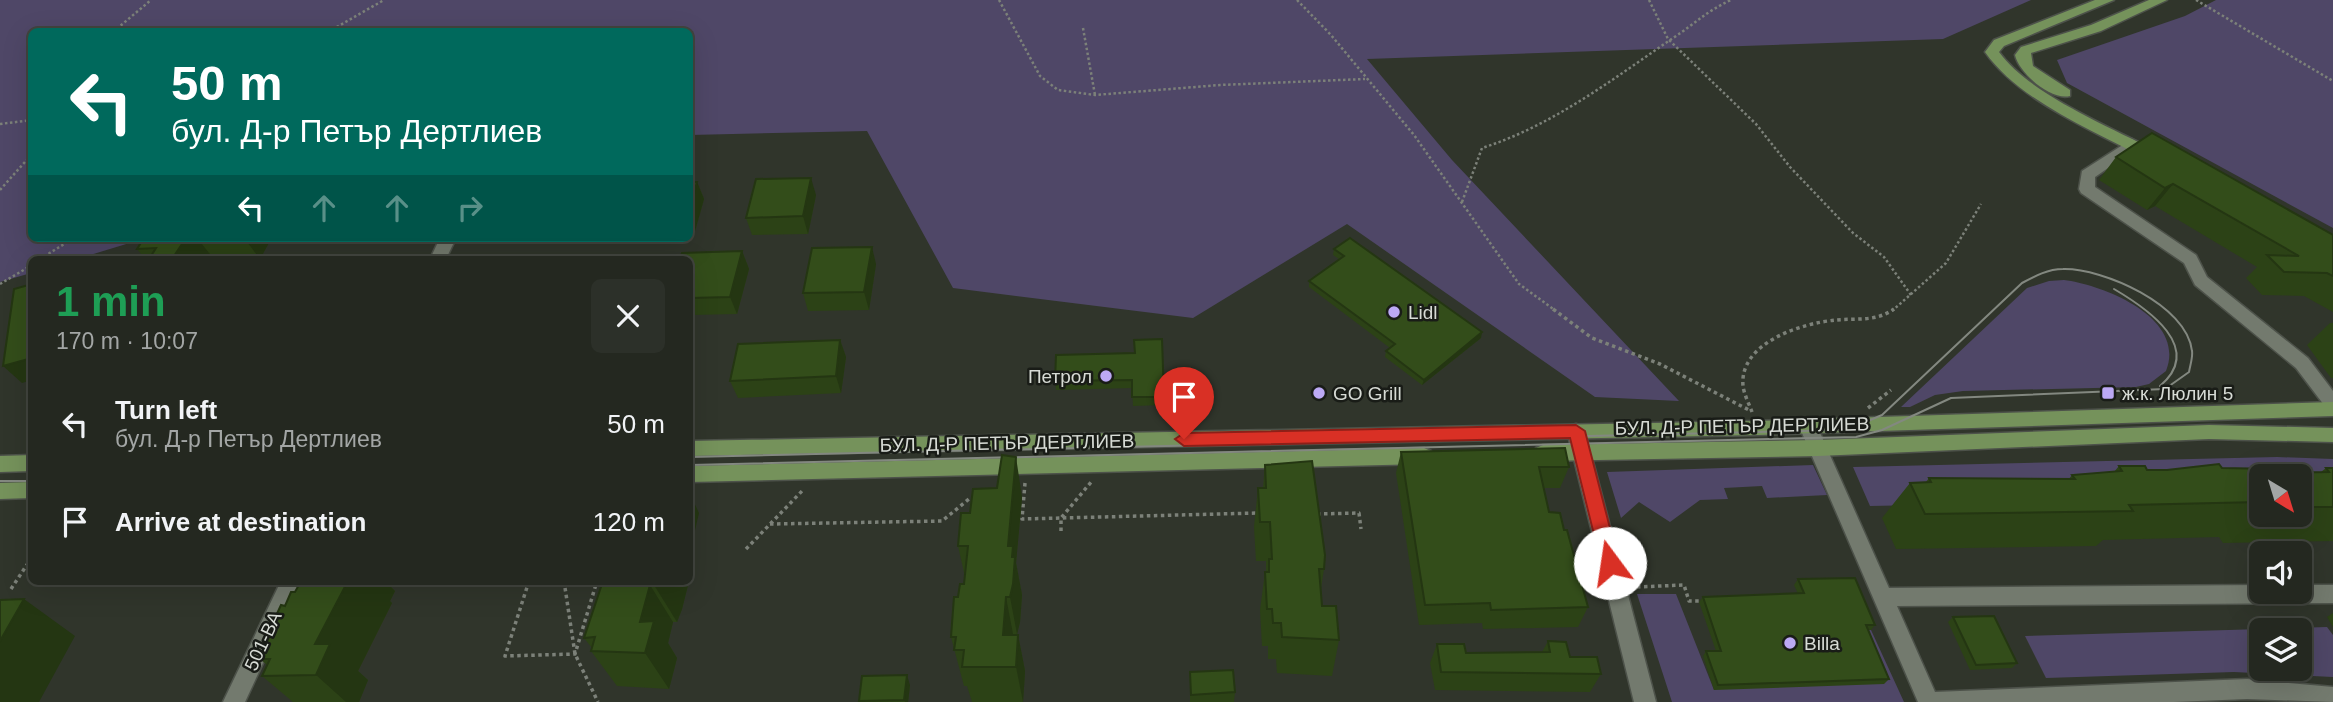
<!DOCTYPE html>
<meta charset="utf-8">
<style>
body{margin:0;font-family:Helvetica,sans-serif;background:#2c3029;color:#f1f3f6;height:100vh;display:flex;flex-direction:column;font-size:26px;white-space:nowrap}
*{box-sizing:border-box;margin:0}
p{font-size:23px;color:#a3a6a5}
.icon{flex:none;width:38px;height:38px;fill:none;stroke:currentColor;stroke-width:2;stroke-linecap:round;stroke-linejoin:round}
.map{position:relative;flex:1;overflow:hidden}
.side{position:absolute;left:28px;top:256px;width:665px;height:329px;display:flex;flex-direction:column;background:#242820;border-radius:10px;box-shadow:0 7px 28px #0002,0 0 0 2px #41443e}
.side>*{flex:none}
.guide{position:absolute;left:28px;top:28px;width:665px;height:214px;border-radius:10px;box-shadow:0 7px 28px #0002,0 0 0 2px #41443e;background:#00695c;color:#fff;overflow:hidden}
.needle{width:46px;rotate:142deg}
.fabs{position:absolute;left:2249px;top:464px;display:grid;gap:14px}
.fabs a{display:grid;place-items:center;width:63px;height:63px;border-radius:10px;background:#242820;box-shadow:0 7px 28px #0002,0 0 0 2px #41443e;font-size:35px}
.pin{position:absolute;display:grid;place-items:center;width:60px;height:60px;color:#fff;margin:-72px -30px;border-radius:50% 50% 50% 0;rotate:-45deg;box-shadow:0 0 7px #0007}
.pin .icon{rotate:45deg}
.me{position:absolute;width:77px;margin:-38px;rotate:346deg;stroke-linejoin:round;filter:drop-shadow(0 0 5px #0008)}
.turn{display:flex;align-items:center;gap:24px;height:147px;padding:0 28px;font-size:32px}
.turn .icon{width:91px;height:91px;stroke-width:2.5}
.turn b{display:block;font-size:49px;line-height:60px}
.lanes{display:flex;align-items:center;height:66px;padding:0 28px;background:#0003;justify-content:center;gap:35px;direction:ltr}
.lanes .off{opacity:.35}
.round{display:grid;place-items:center;flex:none;width:74px;height:74px;border-radius:10px;background:#2c3029}
.summary{display:flex;align-items:center;justify-content:space-between;height:119px;padding:0 28px}
h1{font-size:42px;font-weight:700;line-height:52px;color:#1e9e55}
ul{padding:0;list-style:none}
li{display:flex;align-items:center;gap:21px;height:98px;padding:0 28px}
li div{flex:1}
li b{display:block;font-size:26px}
li em{font-style:normal}
.map>svg:first-child{display:block}
</style>
<div class="map">
<svg width="2333" height="702" viewBox="0 0 2333 702">
<rect width="100%" height="100%" fill="#30352b"/>
<g fill="#4f4767" fill-rule="evenodd">
<polygon points="0,0 2031,0 1943,39 1367,59 1452,160 1679,401 1595,397 1347,224 1193,318 953,288 867,131 690,135 690,32 32,32 32,238 146,238 77,259 32,259 31,273 0,282"/>
<polygon points="2216,0 2333,0 2333,228 2067,83 2057,60 2185,16"/>
<path d="M2064 280C2104 285 2187 318 2166 371L2149 384 2136 387 1963 391 1935 395 1910 407H1901L2027 288 2049 281Z"/>
<polygon points="2277,457 2333,459 2333,496 2300,476 2261,476 2077,502 1870,506 1853,467"/>
<polygon points="1813,465 1827,495 1767,498 1762,486 1724,488 1728,499 1700,500 1670,522 1639,502 1621,518 1607,472"/>
<polygon points="1637,594 1676,594 1714,690 1862,631 1871,630 1904,702 1672,702"/>
<path d="M2327 627 2333 635V677L2234 672 2046 678 2025 636ZM2261 630H2300V668H2261Z"/>
</g>
<g fill="none" stroke-linecap="round" stroke-linejoin="round">
<g stroke="#4d524a" stroke-width="3">
<g id="minor">
<polygon points="2132,139 2140,144 2137,148 2095,177 2095,187 2196,255 2207,277 2308,358 2333,391 2333,411 2327,409 2296,368 2195,285 2184,263 2081,193 2079,189 2082,171"/>
<polygon points="440,238 456,238 446,259 430,259"/>
<polygon points="1808,419 1814,421 1817,426 1889,588 2261,585 2261,592 2300,592 2300,585 2333,585 2333,603 1897,606 1935,692 2247,679 2333,687 2333,702 2247,699 2174,702 1918,702 1799,426 1802,421"/>
<polygon points="1576,424 1583,426 1585,431 1656,702 1634,702 1567,431 1569,426"/>
<polygon points="281,581 301,581 245,702 223,702"/>
</g>
</g>
<g stroke="#4d524a" stroke-width="3">
<g id="major">
<path d="M2095 0H2114L2004 46 1999 52C2030 95 2113 128 2160 153L2163 157 2160 161H2150C2097 132 2020 102 1985 52L1994 40Z"/>
<path d="M2149 0H2167L2101 31 2031 53 2033 66 2070 90V96C2051 101 2019 73 2015 55L2021 47 2091 25Z"/>
<polygon points="2333,402 2333,416 1758,435 690,456 690,441 1758,421"/>
<polygon points="2209,425 2333,428 2333,442 2209,439 1818,456 1543,461 1536,458 1534,453 1536,448 1543,445 1818,440"/>
<polygon points="1424,448 1431,451 1433,456 1431,461 1424,464 690,482 690,466"/>
<polygon points="32,455 32,471 0,472 0,456"/>
<polygon points="32,482 32,498 0,499 0,483"/>
</g>
</g>
<g stroke="#7c8179" stroke-width="2.5" stroke-dasharray="2.5 2.5" stroke-linecap="butt">
<polyline points="999,0 1040,76 1058,90 1095,95 1220,85 1365,79"/>
<polyline points="1297,0 1331,35 1414,135 1519,284 1556,311"/>
<polyline points="1649,0 1668,39 1756,124 1790,167 1853,233 1884,257 1911,295"/>
<polyline points="2196,0 2333,81"/>
<polyline points="1083,28 1095,95"/>
<polyline points="113,32 151,0"/>
<polyline points="328,32 384,0"/>
<polyline points="0,124 32,120"/>
<polyline points="0,190 32,154"/>
<path d="M1462 202 1482 148C1552 126 1613 79 1673 38 1696 23 1705 12 1731 0"/>
<polyline points="40,259 74,238"/>
<polyline points="0,284 32,265"/>
<polyline points="1892,311 1946,263 1981,204"/>
</g>
<g stroke="#7c8179" stroke-width="3.5" stroke-dasharray="3.5 3.5" stroke-linecap="butt">
<polyline points="1553,309 1592,338 1660,364 1749,410"/>
<polyline points="1868,408 1891,390"/>
<path d="M1752 412C1749 404 1744 394 1743 386 1739 342 1803 323 1836 320 1857 318 1876 322 1894 309"/>
<polyline points="1025,483 1022,519 1258,513"/>
<polyline points="1317,514 1359,513 1361,529"/>
<polyline points="770,524 942,521 969,499 976,499"/>
<polyline points="1061,531 1061,518 1092,481"/>
<polyline points="746,549 803,490"/>
<polyline points="529,581 505,656 575,654 597,581"/>
<polyline points="564,581 575,654 598,702"/>
<polyline points="1637,587 1684,585 1689,601 1705,601"/>
<polyline points="11,589 32,557"/>
</g>
<use href="#minor" fill="#737a6e" fill-rule="evenodd"/>
<use href="#major" fill="#75925b" fill-rule="evenodd"/>
<g stroke="#838880" stroke-width="2">
<path d="M2114 289C2148 309 2205 348 2160 386"/>
<path d="M690 457 1847 430 1882 415 2022 283C2035 276 2048 269 2063 269 2103 268 2187 305 2192 351 2193 357 2190 366 2189 372L2165 389 1951 398 1882 430 1856 437 690 465"/>
<polyline points="0,481 32,481"/>
</g>
</g>
<g fill="#2c4216" fill-rule="evenodd">
<polygon points="2116,157 2333,235 2333,312 2304,296 2262,295 2246,278 2257,267 2155,206 2147,210 2099,180"/>
<polygon points="690,182 697,182 704,199 693,238 690,238"/>
<polygon points="816,195 808,234 752,235 746,218"/>
<polygon points="144,238 321,238 319,241 273,243 271,239 260,259 145,259 137,249"/>
<polygon points="636,238 689,238 637,240"/>
<polygon points="1334,249 1481,338 1422,385 1385,357 1386,351 1390,348 1309,287 1309,281 1339,259 1333,255"/>
<polygon points="742,251 749,269 737,314 690,315 690,259"/>
<polygon points="876,264 869,310 808,311 803,293"/>
<polygon points="2330,323 2333,323 2333,378 2331,378 2307,345"/>
<polygon points="1162,339 1164,405 1133,406 1132,388 1056,390 1055,381 1135,353"/>
<polygon points="840,340 846,357 841,393 738,398 730,381"/>
<polygon points="1401,452 1569,467 1560,488 1544,488 1549,512 1564,530 1588,607 1578,627 1483,629 1482,623 1419,625 1396,473"/>
<polygon points="1265,465 1324,569 1321,588 1322,606 1339,640 1332,676 1277,673 1276,659 1268,659 1268,646 1262,646 1260,610 1265,572 1266,572 1266,561 1256,561 1254,527 1258,488 1263,488"/>
<path d="M2119 466 2147 470 2222 468 2279 473 2321 472 2326 468H2333V541L2223 543 2219 537 2103 540 2096 546 1896 549 1882 518 1910 483 1926 482 1929 478 2069 479 2072 475 2114 472ZM2261 476H2300V514H2261Z"/>
<polygon points="1022,497 1016,563 1022,595 1020,622 1017,634 1013,634 1013,635 1018,635 1025,671 1023,702 972,702 967,686 964,686 951,637 958,597 964,584 965,577 958,546 970,513"/>
<polygon points="1798,579 1875,625 1871,630 1868,630 1889,679 1884,684 1714,690 1703,656 1706,651 1716,651 1699,602 1703,597 1798,594 1794,585"/>
<polygon points="301,581 394,581 391,587 395,591 390,601 392,603 358,671 368,680 359,702 293,702 262,676 267,665 260,659 265,648 262,646 285,606 295,592"/>
<polygon points="603,581 687,582 688,585 682,609 677,622 673,622 668,643 677,658 669,689 617,686 591,651 592,648 584,638"/>
<polygon points="2333,613 2333,627 2327,617"/>
<polygon points="1953,617 2017,663 2012,668 1970,670 1948,622"/>
<polygon points="1548,641 1570,657 1601,674 1590,692 1435,690 1430,663 1437,644 1466,653 1542,652"/>
<polygon points="1190,672 1235,692 1234,702 1190,702"/>
<polygon points="910,685 908,702 859,702 859,701"/>
</g>
<g fill="#243612">
<polygon points="811,178 816,195 808,234 803,216"/>
<polygon points="697,182 704,199 693,238 690,228 690,209"/>
<polygon points="2173,184 2155,206 2147,210 2165,188"/>
<polygon points="186,238 197,238 214,259 172,259"/>
<polygon points="244,238 270,238 271,239 260,259"/>
<polygon points="872,247 876,264 869,310 864,292"/>
<polygon points="742,251 749,269 737,314 730,297"/>
<polygon points="1482,332 1481,338 1422,385 1424,380"/>
<polygon points="840,340 846,357 841,393 836,376"/>
<polygon points="32,358 32,380 22,383 3,366"/>
<polygon points="1016,457 1022,497 1016,563 1022,595 1020,622 1017,634 1010,597 1008,546"/>
<polygon points="690,494 699,513 690,552"/>
<polygon points="348,581 394,581 391,587 395,591 390,601 392,603 358,671 368,680 359,702 346,702 316,675 315,644"/>
<polygon points="656,581 687,581 688,585 682,609 677,622 654,585"/>
<polygon points="650,585 673,622 668,643 677,658 669,689 645,653 640,622"/>
<polygon points="1006,597 1013,634 1011,667 1003,635"/>
<polygon points="24,599 75,636 39,702 0,702 0,641"/>
<polygon points="1018,635 1025,671 1023,702 1016,667"/>
<polygon points="907,675 910,685 908,702 905,702 904,700"/>
</g>
<g fill="#334d1a" stroke="#243612" stroke-width="2">
<polygon points="2152,133 2333,235 2333,276 2327,273 2284,272 2267,255 2299,256 2173,184 2165,188 2116,157"/>
<polygon points="811,178 803,216 746,218 756,179"/>
<polygon points="690,182 697,182 690,209"/>
<polygon points="144,238 186,238 172,259 149,259 156,248 137,249"/>
<polygon points="1350,238 1482,332 1424,380 1386,351 1395,344 1309,281 1344,256 1334,249"/>
<polygon points="872,247 864,292 803,293 812,248"/>
<polygon points="742,251 730,297 690,298 690,259 680,259 682,253"/>
<polygon points="32,284 32,358 3,366 14,289"/>
<polygon points="1162,339 1164,397 1132,397 1132,380 1055,381 1056,355 1135,353 1134,340"/>
<polygon points="840,340 836,376 730,381 738,344"/>
<polygon points="1565,448 1569,467 1539,467 1549,512 1560,513 1564,530 1567,530 1588,607 1491,610 1490,603 1425,605 1401,452"/>
<polygon points="1002,455 1016,457 1008,546 1013,546 1012,557 1015,557 1013,584 1010,597 1006,597 1003,635 1018,635 1016,667 962,667 964,650 954,650 956,637 951,637 954,597 958,597 960,584 964,584 968,546 958,546 961,513 970,513 973,489 997,488"/>
<polygon points="1312,461 1325,555 1324,569 1319,569 1322,606 1336,606 1339,640 1282,637 1281,623 1273,623 1272,609 1267,609 1265,572 1269,572 1269,559 1272,559 1270,522 1260,522 1258,488 1266,488 1265,465"/>
<polygon points="2219,464 2222,468 2277,469 2279,473 2329,472 2326,468 2333,468 2333,507 2300,507 2300,476 2261,476 2261,503 2260,502 2129,505 2133,511 1925,514 1910,483 1931,482 1929,478 2075,479 2072,475 2122,471 2119,466 2145,466 2147,470 2167,470"/>
<polygon points="1855,578 1875,625 1866,625 1889,679 1718,685 1706,651 1721,651 1703,597 1804,593 1798,579"/>
<polygon points="301,581 348,581 315,644 330,644 316,675 262,676 270,659 260,659 267,645 262,646 281,605 285,606 291,592 295,592"/>
<polygon points="603,581 656,581 654,585 650,585 640,622 654,621 645,653 591,651 595,637 584,638"/>
<polygon points="24,599 0,641 0,600"/>
<polygon points="1994,616 2017,663 1976,665 1953,617"/>
<polygon points="1548,641 1566,642 1570,657 1597,657 1601,674 1441,672 1437,644 1464,644 1466,653 1550,652"/>
<polygon points="1233,670 1235,692 1191,695 1190,672"/>
<polygon points="907,675 904,700 859,701 862,676"/>
</g>
<polygon fill="#d93025" stroke="#8d1f18" stroke-width="2" points="1576,425 1585,431 1619,563 1616,569 1603,569 1601,563 1570,438 1184,446 1175,439 1184,433"/>
<g fill="#bca9f5" stroke="#191c17" stroke-width="2.5">
<circle cx="1394" cy="312" r="7"/>
<circle cx="1106" cy="376" r="7"/>
<circle cx="1319" cy="393" r="7"/>
<rect x="2101" y="386" width="14" height="14" rx="3.5"/>
<circle cx="1790" cy="643" r="7"/>
</g>
<g text-anchor="middle" dominant-baseline="central" stroke-width="5" stroke-linejoin="round" paint-order="stroke">
<g font-size="19" fill="#d7dbd5" stroke="#191c17" text-anchor="start">
<text x="1408" y="312">Lidl</text>
<text x="1092" y="376" text-anchor="end">Петрол</text>
<text x="1333" y="393">GO Grill</text>
<text x="2122" y="393">ж.к. Люлин 5</text>
<text x="1804" y="643">Billa</text>
</g>
<g font-size="19" fill="#d7dbd5" stroke="#191c17">
<text transform="translate(1742 426) rotate(-1)">БУЛ. Д-Р ПЕТЪР ДЕРТЛИЕВ</text>
<text transform="translate(1007 443) rotate(-1)">БУЛ. Д-Р ПЕТЪР ДЕРТЛИЕВ</text>
<text transform="translate(263 641) rotate(-65)">501-ВА</text>
</g>
</g>
</svg>
<div class="fabs">
<a><svg class="needle" viewBox="-14 -14 28 28"><path d="M0-13l5 13h-10z" fill="#e53935"/><path d="M0 13l5-13h-10z" fill="#a3a6a5"/></svg></a>
<a><svg class="icon" aria-label="sound" viewBox="0 0 24 24"><path d="M4 9h4l5-4v14l-5-4H4zM17 9q2 3 0 6"/></svg></a>
<a><svg class="icon" aria-label="layers" viewBox="0 0 24 24"><path d="M12 4l9 5-9 5-9-5zM3 14l9 5 9-5"/></svg></a>
</div>
<div class="pin" style="left:1184px;top:439px;background:#d93025"><svg class="icon" aria-label="arrive" viewBox="0 0 24 24"><path d="M6 21V4h12l-3 4 3 4H6"/></svg></div>
<svg class="me" style="left:1610px;top:563px" viewBox="-20 -20 40 40"><circle r="19" fill="#fff"/><path d="M0-13L10 11 0 6-10 11z" fill="#d93025"/></svg>
<div class="guide">
<div class="turn"><svg class="icon" aria-label="left" viewBox="0 0 24 24"><path d="M17 20v-9H6M10 6l-5 5 5 5"/></svg><div><b>50 m</b>бул. Д-р Петър Дертлиев</div></div>
<div class="lanes"><svg class="icon" aria-label="left" viewBox="0 0 24 24"><path d="M17 20v-9H6M10 6l-5 5 5 5"/></svg><svg class="icon off" aria-label="ahead" viewBox="0 0 24 24"><path d="M12 20V5M6 11l6-6 6 6"/></svg><svg class="icon off" aria-label="ahead" viewBox="0 0 24 24"><path d="M12 20V5M6 11l6-6 6 6"/></svg><svg class="icon off" aria-label="right" viewBox="0 0 24 24"><path d="M7 20v-9h11M14 6l5 5-5 5"/></svg></div>
</div>
<section class="side">
<div class="summary"><div><h1>1 min</h1><p>170 m · 10:07</p></div><a class="round"><svg class="icon" aria-label="close" viewBox="0 0 24 24"><path d="M6 6l12 12M18 6L6 18"/></svg></a></div>
<ul>
<li><svg class="icon" aria-label="left" viewBox="0 0 24 24"><path d="M17 20v-9H6M10 6l-5 5 5 5"/></svg><div><b>Turn left</b><p>бул. Д-р Петър Дертлиев</p></div><em>50 m</em></li>
<li><svg class="icon" aria-label="arrive" viewBox="0 0 24 24"><path d="M6 21V4h12l-3 4 3 4H6"/></svg><div><b>Arrive at destination</b></div><em>120 m</em></li>
</ul>
</section>
</div>
